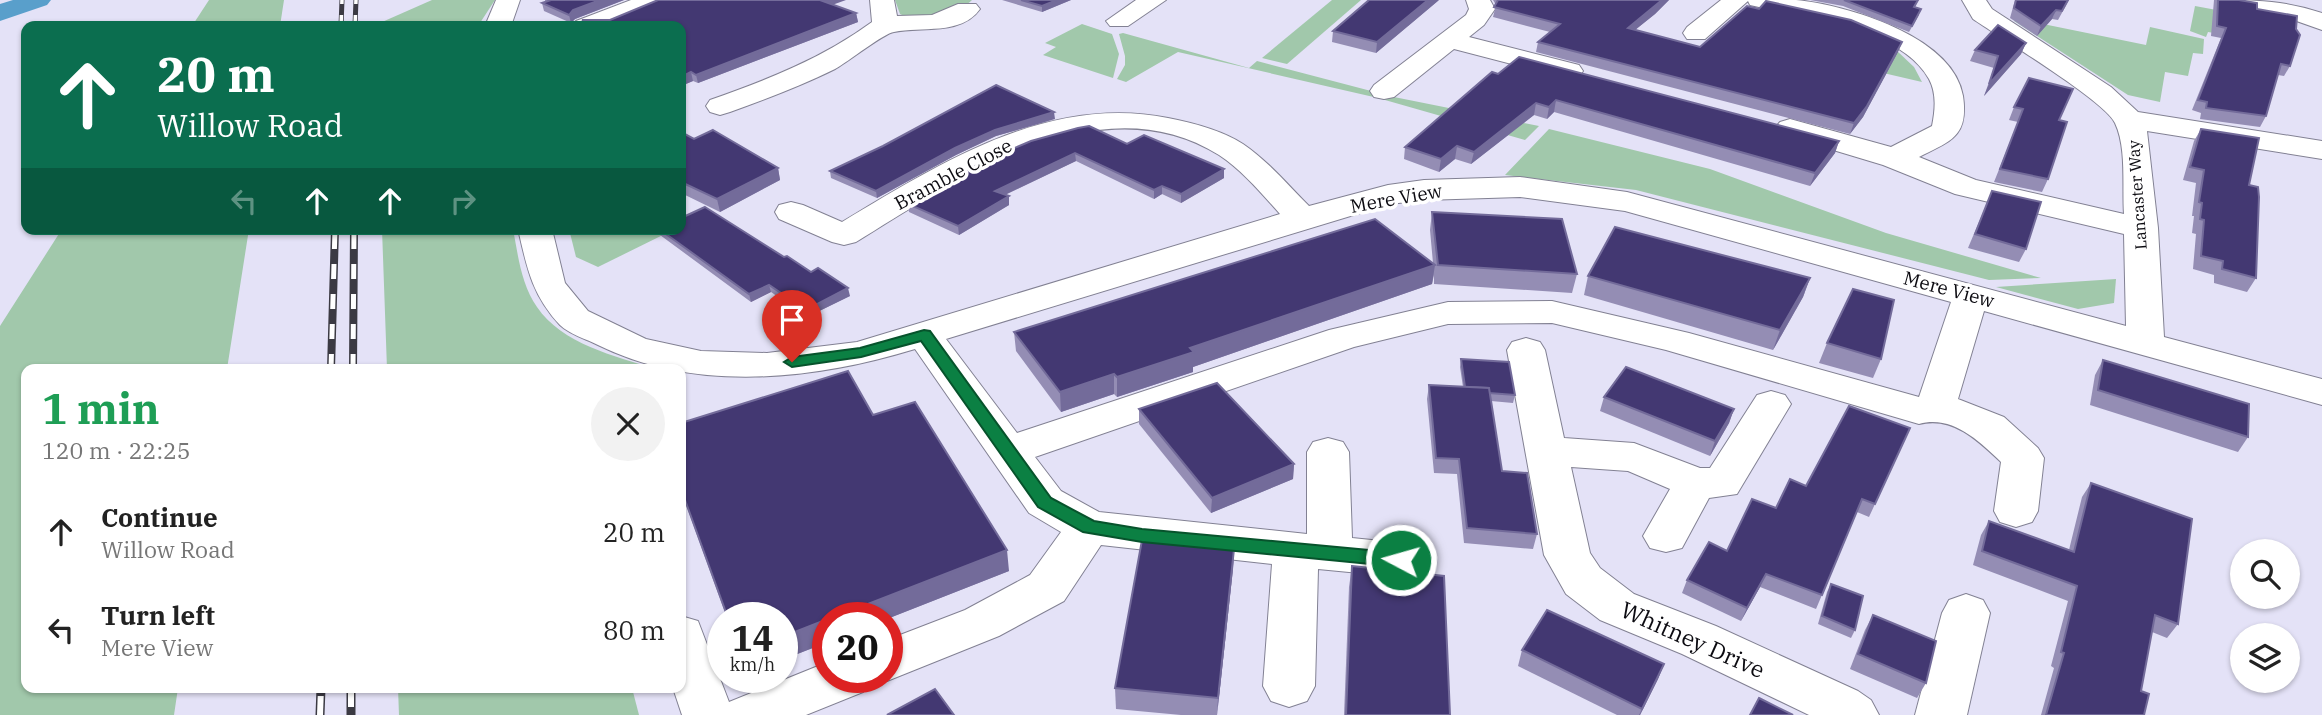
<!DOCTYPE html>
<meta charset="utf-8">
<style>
body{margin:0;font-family:"IBM Plex Serif",serif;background:#f2f2f2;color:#222;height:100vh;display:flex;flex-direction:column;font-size:26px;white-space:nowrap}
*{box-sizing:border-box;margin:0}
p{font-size:23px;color:#767676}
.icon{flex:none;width:38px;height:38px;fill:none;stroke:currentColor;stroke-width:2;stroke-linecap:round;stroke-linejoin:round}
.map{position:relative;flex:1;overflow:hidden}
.details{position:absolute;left:21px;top:364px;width:665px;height:329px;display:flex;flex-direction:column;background:#fff;border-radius:14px;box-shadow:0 2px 5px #0004}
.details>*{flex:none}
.top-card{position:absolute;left:21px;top:21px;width:665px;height:214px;border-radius:14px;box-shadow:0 2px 5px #0004;background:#0b6e4f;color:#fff;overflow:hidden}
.tools{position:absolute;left:2230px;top:539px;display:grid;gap:14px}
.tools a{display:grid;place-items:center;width:70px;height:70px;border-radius:50%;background:#fff;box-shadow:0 2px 5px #0004;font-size:35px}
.speed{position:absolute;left:707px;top:602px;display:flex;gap:14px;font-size:35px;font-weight:700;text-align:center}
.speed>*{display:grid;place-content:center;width:91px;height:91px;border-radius:50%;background:#fff;box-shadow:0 2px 5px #0004;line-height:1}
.speed small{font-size:18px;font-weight:400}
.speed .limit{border:10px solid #d22;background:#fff;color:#111}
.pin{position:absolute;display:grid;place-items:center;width:60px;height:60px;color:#fff;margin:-72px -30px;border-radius:50% 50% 50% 0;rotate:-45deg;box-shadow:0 0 7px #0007}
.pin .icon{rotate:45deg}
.me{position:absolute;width:77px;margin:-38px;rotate:276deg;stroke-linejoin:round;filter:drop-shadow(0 0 5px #0008)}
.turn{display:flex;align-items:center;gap:24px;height:147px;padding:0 21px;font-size:32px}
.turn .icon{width:91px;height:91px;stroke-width:2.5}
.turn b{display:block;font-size:49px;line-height:60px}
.lanes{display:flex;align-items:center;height:66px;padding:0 21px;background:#0003;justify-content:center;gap:35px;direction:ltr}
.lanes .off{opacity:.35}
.round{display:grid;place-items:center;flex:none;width:74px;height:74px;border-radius:37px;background:#f2f2f2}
.overview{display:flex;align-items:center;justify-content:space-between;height:119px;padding:0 21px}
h1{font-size:42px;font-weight:700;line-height:52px;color:#1e9e55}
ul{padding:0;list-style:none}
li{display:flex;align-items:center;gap:21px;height:98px;padding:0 21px}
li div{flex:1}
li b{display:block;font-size:26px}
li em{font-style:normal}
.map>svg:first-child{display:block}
</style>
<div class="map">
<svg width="2322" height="715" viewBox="0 0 2322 715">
<rect width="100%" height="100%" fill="#e4e2f7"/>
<g fill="#a1c8ab">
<polygon points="209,0 284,0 280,26 192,26"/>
<polygon points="432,0 495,0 478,26 373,26"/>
<path d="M895 0H972C957 15 918 24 900 14Z"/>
<polygon points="1332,0 1361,0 1287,64 1262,58"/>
<polygon points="2195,6 2222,11 2220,34 2208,32 2206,37 2190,31"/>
<polygon points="2018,19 2146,45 2150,27 2204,39 2203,54 2193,53 2188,76 2165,72 2160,102 2128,95 2014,21"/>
<polygon points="1082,24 1112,34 1119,54 1113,78 1043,55 1056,47 1045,43"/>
<polygon points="1123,33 1249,68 1257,61 1394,97 1539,126 1525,140 1378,98 1178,52 1126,82 1117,79 1125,65 1125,56 1119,34"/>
<polygon points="1896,50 1914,67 1922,82 1836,62"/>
<polygon points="1549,129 1710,169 1886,233 2041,278 1989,280 1636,190 1505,175"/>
<polygon points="62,229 249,229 227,369 26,369 26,688 178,688 174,715 0,715 0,326"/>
<path d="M382 229H513C518 255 521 284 537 307 562 344 615 356 655 369H387Z"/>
<polygon points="569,229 675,229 598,267 576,257"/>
<polygon points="2116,279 2114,303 2078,309 1996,287"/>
<polygon points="398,688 632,688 639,715 399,715"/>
</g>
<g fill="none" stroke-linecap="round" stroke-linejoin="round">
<polygon fill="#599fcb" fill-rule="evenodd" points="13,0 51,0 47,5 0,21 0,4"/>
<g stroke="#828193" stroke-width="2">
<g id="minor">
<polygon points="496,0 520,0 511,26 485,26"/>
<polygon points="631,0 663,0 660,5 611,26 572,26 576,21"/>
<path d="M870 0H894L897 16 932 15 958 4H976L980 9C961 36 921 26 894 32 884 33 848 62 835 69 801 86 766 99 730 112L720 115 710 112 706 106 710 100C767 80 823 58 872 22Z"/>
<polygon points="1136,0 1166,0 1128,26 1110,26 1106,21"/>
<polygon points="1466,0 1490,0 1495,9 1484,25 1469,37 1579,65 1583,71 1579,77 1569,79 1454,49 1394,97 1384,99 1374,97 1370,91 1374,85 1466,15 1469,9"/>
<path d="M1721 0C1745 0 1771 0 1796 0 1847 5 1953 36 1963 96 1969 137 1950 141 1919 157L1976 180 2124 214C2122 187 2127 148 2115 123 2105 101 1999 37 1973 19L1962 0H1986L1992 9 2111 87 2138 112 2322 141V159L2147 131 2158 228 2164 337 2322 379V405L1984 311 1958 399 2004 417 2038 448 2044 458 2038 511 2032 522 2016 527 2000 522 1994 511 2001 462C1978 440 1952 415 1919 424L1666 350 1552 323 1448 324 1354 347 1035 457 1061 491 1099 512 1307 534V452L1313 442 1328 438 1343 442 1349 452 1352 538 1401 543 1417 548 1424 560 1417 572 1401 577 1318 569 1315 686 1307 701 1289 707 1271 701 1263 686 1272 564 1101 545 1064 601 999 636 887 681 875 677H887V640L965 610 1030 575 1061 532 1029 513 915 349C814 380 695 393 598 345 586 339 569 334 560 325 532 295 527 268 518 229H552L565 283 588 311 646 339 701 351 767 353 857 342 1280 214C1261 193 1243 171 1219 155 1100 80 956 180 856 242L844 245 832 242 779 219 775 212 779 205 791 202 803 205 842 222C941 163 1048 94 1168 118 1194 123 1221 130 1243 144 1268 161 1288 185 1309 206L1388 185 1424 180 1520 177 1627 192 2126 326 2124 234 1955 194 1883 165 1780 134 1775 128 1780 122 1790 119 1891 147 1932 126C1935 111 1937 94 1929 79 1900 27 1803 18 1750 5L1748 1 1705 39H1687L1683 33 1687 27ZM1520 197 1625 211 1951 302 1919 397 1689 333 1552 301 1448 302 1329 330 1017 433 946 339 1390 204 1424 200Z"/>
<path d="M2221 0C2257 0 2287 1 2322 13V30L2285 17 2224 5Z"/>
<polygon points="1526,338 1540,342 1545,350 1564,438 1634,443 1700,468 1710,468 1757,395 1771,391 1785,395 1791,404 1737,494 1709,498 1682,548 1666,552 1650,548 1643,536 1670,489 1628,471 1571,467 1590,553 1600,568 1634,594 1716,626 1858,691 1871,700 1879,715 1809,715 1682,654 1600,620 1566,594 1544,555 1507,350 1512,342"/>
<polygon points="1966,594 1983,600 1990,613 1967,715 1915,715 1942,613 1949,600"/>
<polygon points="681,616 698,621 729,702 828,662 828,677 870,677 863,692 806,715 682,715 673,688 681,688"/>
</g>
</g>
<use href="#minor" fill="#fff" fill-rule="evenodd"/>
<g stroke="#3b3a43" stroke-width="5">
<g id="rail-far2">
<polyline points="341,26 342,0"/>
<polyline points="355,26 356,0"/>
</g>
</g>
<g stroke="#3b3a43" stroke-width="8">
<g id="rail-far1">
<polyline points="331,369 335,229"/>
<polyline points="353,369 354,229"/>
</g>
</g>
<g stroke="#3b3a43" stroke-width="9">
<g id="rail">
<polyline points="351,688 351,715"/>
<polyline points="320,715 321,688"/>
</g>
</g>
<use href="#rail-far2" stroke="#fff" stroke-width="3.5" stroke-dasharray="11" stroke-linecap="butt"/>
<use href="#rail-far1" stroke="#fff" stroke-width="5" stroke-dasharray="15" stroke-linecap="butt"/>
<use href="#rail" stroke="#fff" stroke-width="6" stroke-dasharray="19" stroke-linecap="butt"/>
</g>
<g fill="#948db4">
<polygon points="545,0 624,0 575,19 571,23 544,11 542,3 545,2"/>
<polygon points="1002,0 1071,0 1042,12"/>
<polygon points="1439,0 1376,53 1332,42 1333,31"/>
<polygon points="1493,0 1669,0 1655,14 1635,30 1700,47 1898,52 1863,117 1850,134 1536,52 1538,42 1550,32 1493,17 1496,5"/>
<polygon points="1810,0 1918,0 1915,7 1919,15 1909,32 1843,6"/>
<polygon points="2015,0 2069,0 2058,20 2052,19 2037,36 2010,18"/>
<polygon points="2214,0 2239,0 2257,9 2290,66 2284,76 2278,75 2266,116 2260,127 2200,119 2201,113 2192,110 2221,38 2211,36"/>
<polygon points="832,5 856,13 858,22 698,83 693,81 681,86 681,26 583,26 582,20 610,20"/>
<polygon points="2026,43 2021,54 1984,96 1994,68 1970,61 1975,50"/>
<polygon points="1492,72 1839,141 1835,153 1810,186 1554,112 1547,119 1534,115 1471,164 1455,159 1439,172 1404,159 1405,147"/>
<polygon points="2014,107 2059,120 2048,179 2042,192 1994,182 2018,122 2009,120"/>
<polygon points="1055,119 996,136 956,155 877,198 831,178 830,171"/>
<polygon points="2201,129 2249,185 2256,278 2247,292 2214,283 2214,275 2193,269 2196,234 2192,233 2194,216 2192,216 2196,183 2183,180 2194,141"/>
<polygon points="681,132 694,139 778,168 780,180 720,212 681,193"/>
<polygon points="1127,144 1224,169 1224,178 1181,203 1162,194 1154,199 1076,161 1005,195 1009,196 1009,205 959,235 909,212 908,204 984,161"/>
<polygon points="1992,191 2026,249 2019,262 1968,248"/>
<polygon points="1432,212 1577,274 1572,293 1434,284 1434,275 1432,284 1193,367 1193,372 1117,397 1114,394 1061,412 1016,351 1014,332 1433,263 1430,230"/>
<polygon points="658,229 681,229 784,257 850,296 807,317 771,292 751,302 660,235"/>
<polygon points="1588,276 1810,278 1803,297 1773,350 1584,295"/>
<polygon points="1827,343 1881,359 1873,378 1819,363"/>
<polygon points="1461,359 1515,395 1513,403 1491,401 1502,471 1537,534 1533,549 1464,543 1457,474 1434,473 1427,399 1429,385 1463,387 1460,367"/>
<polygon points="2103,360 2248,437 2238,452 2090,405 2095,375"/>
<polygon points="1604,397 1734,409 1729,423 1710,456 1600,411"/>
<polygon points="1139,409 1294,464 1293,479 1211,513 1139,424"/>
<polygon points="873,415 1009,571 782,660 782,618 727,618 681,491 681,423"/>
<polygon points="1910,428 1869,517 1857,512 1816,609 1760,587 1741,621 1682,593 1687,580 1727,551 1776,508 1806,486"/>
<polygon points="2091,483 2178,624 2167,638 2152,632 2141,691 2144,715 2041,715 2054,668 2051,666 2068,601 1973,565 1981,535 1989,521 2069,550 2082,497"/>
<polygon points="1234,549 1233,569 1217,715 1181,715 1116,709 1115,688"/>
<polygon points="1352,566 1450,715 1344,715 1349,587"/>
<polygon points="1831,584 1855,630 1851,638 1818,624 1827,592"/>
<polygon points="1873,615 1926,683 1917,698 1850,669 1865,630"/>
<polygon points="1522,650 1664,664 1658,679 1640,715 1617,715 1518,666"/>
</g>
<g fill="#736b9a">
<polygon points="600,0 624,0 575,19 571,23 569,15 573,10"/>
<polygon points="821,0 846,0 821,9"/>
<polygon points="1057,0 1071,0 1042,12 1042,6"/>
<polygon points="1428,0 1439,0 1376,53 1377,42"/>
<polygon points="1662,0 1669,0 1655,14 1625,38 1628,28"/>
<polygon points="2056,10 2052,19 2037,36 2041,26"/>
<polygon points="856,13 858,22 698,83 696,75"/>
<polygon points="1902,42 1898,52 1863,117 1850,134 1854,123"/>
<polygon points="2026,43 2021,54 1984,96 1989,84"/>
<polygon points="691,72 693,81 681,86 681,77"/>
<polygon points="1556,100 1554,112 1547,119 1549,107"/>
<polygon points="1536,103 1534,115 1471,164 1474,152"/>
<polygon points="1054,112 1055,119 996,136 956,155 877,198 876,191 955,148 995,130"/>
<polygon points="1839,141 1835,153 1810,186 1815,173"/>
<polygon points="1457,146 1455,159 1439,172 1441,159"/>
<polygon points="1075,153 1076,161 996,199 995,191"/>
<polygon points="778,168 780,180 720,212 717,199"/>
<polygon points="1224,169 1224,178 1181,203 1181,194"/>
<polygon points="1162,186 1162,194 1154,199 1154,190"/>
<polygon points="1009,196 1009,205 959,235 958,226"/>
<polygon points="1435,265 1432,284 1193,367 1193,372 1117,397 1117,377 1190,348"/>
<polygon points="1810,278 1803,297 1773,350 1780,330"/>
<polygon points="769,285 771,292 751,302 749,294"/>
<polygon points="848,288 850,296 807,317 806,310"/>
<polygon points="1114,374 1114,394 1061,412 1060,392"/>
<polygon points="1734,409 1729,423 1710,456 1715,441"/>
<polygon points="1294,464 1293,479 1211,513 1212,498"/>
<polygon points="1234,549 1233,569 1217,715 1218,698"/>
<polygon points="1007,550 1009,571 887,619 887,618 832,618"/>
<polygon points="1766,574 1760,587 1741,621 1747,608"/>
<polygon points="828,619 828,642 782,660 782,637"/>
<polygon points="1664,664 1658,679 1640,715 1639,715"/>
</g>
<g fill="#433872" stroke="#736b9a" stroke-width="2">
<polygon points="551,0 600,0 573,10 569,15 542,3"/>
<polygon points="658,0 821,0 820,0 856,13 696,75 691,72 681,77 681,26 595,26 582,20 610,20"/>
<polygon points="1021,0 1057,0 1042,6"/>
<polygon points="1369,0 1428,0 1377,42 1333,31"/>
<polygon points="1498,0 1662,0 1628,28 1700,47 1747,6 1759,9 1766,1 1851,20 1902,42 1867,106 1854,123 1538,42 1560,24 1494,7"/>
<polygon points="1844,0 1918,0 1914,7 1921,9 1912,26"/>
<polygon points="2016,0 2068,0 2062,11 2056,10 2041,26 2014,8"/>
<polygon points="2218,0 2239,0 2257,3 2257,9 2297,16 2296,29 2300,35 2290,66 2281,64 2266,116 2206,108 2207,102 2198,100 2226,28 2217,26"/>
<polygon points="1998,25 2026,43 1989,84 1998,56 1975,50"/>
<polygon points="1519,57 1839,141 1815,173 1556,100 1549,107 1536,103 1474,152 1457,146 1441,159 1405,147 1492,72 1498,74"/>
<polygon points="2029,78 2073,89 2059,120 2067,122 2048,179 2000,169 2023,109 2014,107"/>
<polygon points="996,85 1054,112 995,130 955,148 876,191 830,171 883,146"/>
<polygon points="1089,126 1127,144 1144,135 1224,169 1181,194 1162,186 1154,190 1075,153 995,191 1009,196 958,226 908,204 984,161 1031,141 1078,128"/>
<polygon points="2201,129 2259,138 2249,185 2258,187 2259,197 2256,278 2222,269 2223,261 2201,256 2204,220 2200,219 2202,203 2199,202 2204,170 2190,167"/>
<polygon points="713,130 778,168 717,199 681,182 681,132 694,139"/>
<polygon points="1992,191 2041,202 2026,249 1975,234"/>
<polygon points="705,207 784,257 787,256 811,272 818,268 848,288 806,310 769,285 749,294 659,229 681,229 681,218"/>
<polygon points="1432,212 1562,219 1577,274 1438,265"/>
<polygon points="1375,219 1435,265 1190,348 1194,352 1117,377 1114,374 1060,392 1014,332"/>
<polygon points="1615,227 1810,278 1780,330 1588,276"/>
<polygon points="1853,289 1894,300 1881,359 1827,343"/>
<polygon points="1461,359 1509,362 1515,395 1489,393 1489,388 1465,387"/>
<polygon points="2103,360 2249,404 2248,437 2098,390"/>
<polygon points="1626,367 1734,409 1715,441 1604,397"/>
<polygon points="848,371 873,415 915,402 1007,550 832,618 828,618 828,619 782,637 782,618 728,618 681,489 681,423"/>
<polygon points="1217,383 1294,464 1212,498 1139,409"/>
<polygon points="1429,385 1489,388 1502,471 1527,473 1537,534 1467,528 1459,459 1436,458"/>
<polygon points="1849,406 1910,428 1875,504 1862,499 1822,595 1766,574 1747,608 1687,580 1709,542 1727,551 1752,499 1776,508 1790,479 1806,486"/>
<polygon points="2091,483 2192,519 2178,624 2155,615 2141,691 2149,694 2144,715 2046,715 2064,653 2061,652 2077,586 1982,551 1989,521 2074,552"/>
<polygon points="1142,540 1234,549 1218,698 1115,688"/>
<polygon points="1352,566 1444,576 1450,715 1346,715"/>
<polygon points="1831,584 1863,596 1855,630 1822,616"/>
<polygon points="1547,610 1664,664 1642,709 1522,650"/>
<polygon points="1873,615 1936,641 1926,683 1858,654"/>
<polygon points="935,689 954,715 887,715"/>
<polygon points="1759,698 1793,715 1750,715"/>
</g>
<polygon fill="#0b8043" stroke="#07532c" stroke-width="2" points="924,330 930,331 1051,498 1094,521 1142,529 1401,553 1411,560 1401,567 1142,542 1083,532 1038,507 921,341 861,357 792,367 784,362 792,357 860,348"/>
<g text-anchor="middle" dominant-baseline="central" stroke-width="7" stroke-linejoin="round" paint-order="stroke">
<g font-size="16" fill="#0c0b11" stroke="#fff">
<text transform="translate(2137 195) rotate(-94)">Lancaster Way</text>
</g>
<g font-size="19" fill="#0c0b11" stroke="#fff">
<text transform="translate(953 174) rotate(-28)">Bramble Close</text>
<text transform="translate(1396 198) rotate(-10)">Mere View</text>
<text transform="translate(1949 289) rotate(15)">Mere View</text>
</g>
<g font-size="23" fill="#0c0b11" stroke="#fff">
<text transform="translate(1693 639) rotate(24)">Whitney Drive</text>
</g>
</g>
</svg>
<div class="tools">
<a><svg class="icon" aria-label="search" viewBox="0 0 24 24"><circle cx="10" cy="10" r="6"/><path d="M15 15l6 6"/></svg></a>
<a><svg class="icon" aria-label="layers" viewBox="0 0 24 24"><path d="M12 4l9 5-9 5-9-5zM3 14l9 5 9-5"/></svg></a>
</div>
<div class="speed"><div>14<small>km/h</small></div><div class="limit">20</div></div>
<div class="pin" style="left:792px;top:362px;background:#d93025"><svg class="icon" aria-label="arrive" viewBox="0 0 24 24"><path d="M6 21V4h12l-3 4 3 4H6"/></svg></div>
<svg class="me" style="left:1401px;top:560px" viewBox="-20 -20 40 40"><circle r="17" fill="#0b8043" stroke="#fff" stroke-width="3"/><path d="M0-11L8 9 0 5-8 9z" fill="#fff"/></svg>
<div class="top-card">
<div class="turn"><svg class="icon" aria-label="ahead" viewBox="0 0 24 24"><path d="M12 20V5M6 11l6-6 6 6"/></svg><div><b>20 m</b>Willow Road</div></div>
<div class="lanes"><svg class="icon off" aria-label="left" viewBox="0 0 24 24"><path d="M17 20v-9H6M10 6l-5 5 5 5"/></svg><svg class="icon" aria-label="ahead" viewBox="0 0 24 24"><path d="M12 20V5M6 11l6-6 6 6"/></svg><svg class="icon" aria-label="ahead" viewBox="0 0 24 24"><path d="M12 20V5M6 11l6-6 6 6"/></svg><svg class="icon off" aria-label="right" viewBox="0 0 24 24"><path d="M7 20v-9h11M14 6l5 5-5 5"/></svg></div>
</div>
<section class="details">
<div class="overview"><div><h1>1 min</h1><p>120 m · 22:25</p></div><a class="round"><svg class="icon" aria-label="close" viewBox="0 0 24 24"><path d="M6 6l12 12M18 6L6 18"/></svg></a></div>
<ul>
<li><svg class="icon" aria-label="ahead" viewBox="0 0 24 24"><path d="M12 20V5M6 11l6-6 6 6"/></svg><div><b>Continue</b><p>Willow Road</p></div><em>20 m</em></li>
<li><svg class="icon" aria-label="left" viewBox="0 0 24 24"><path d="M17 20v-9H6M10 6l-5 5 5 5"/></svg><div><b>Turn left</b><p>Mere View</p></div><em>80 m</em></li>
</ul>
</section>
</div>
